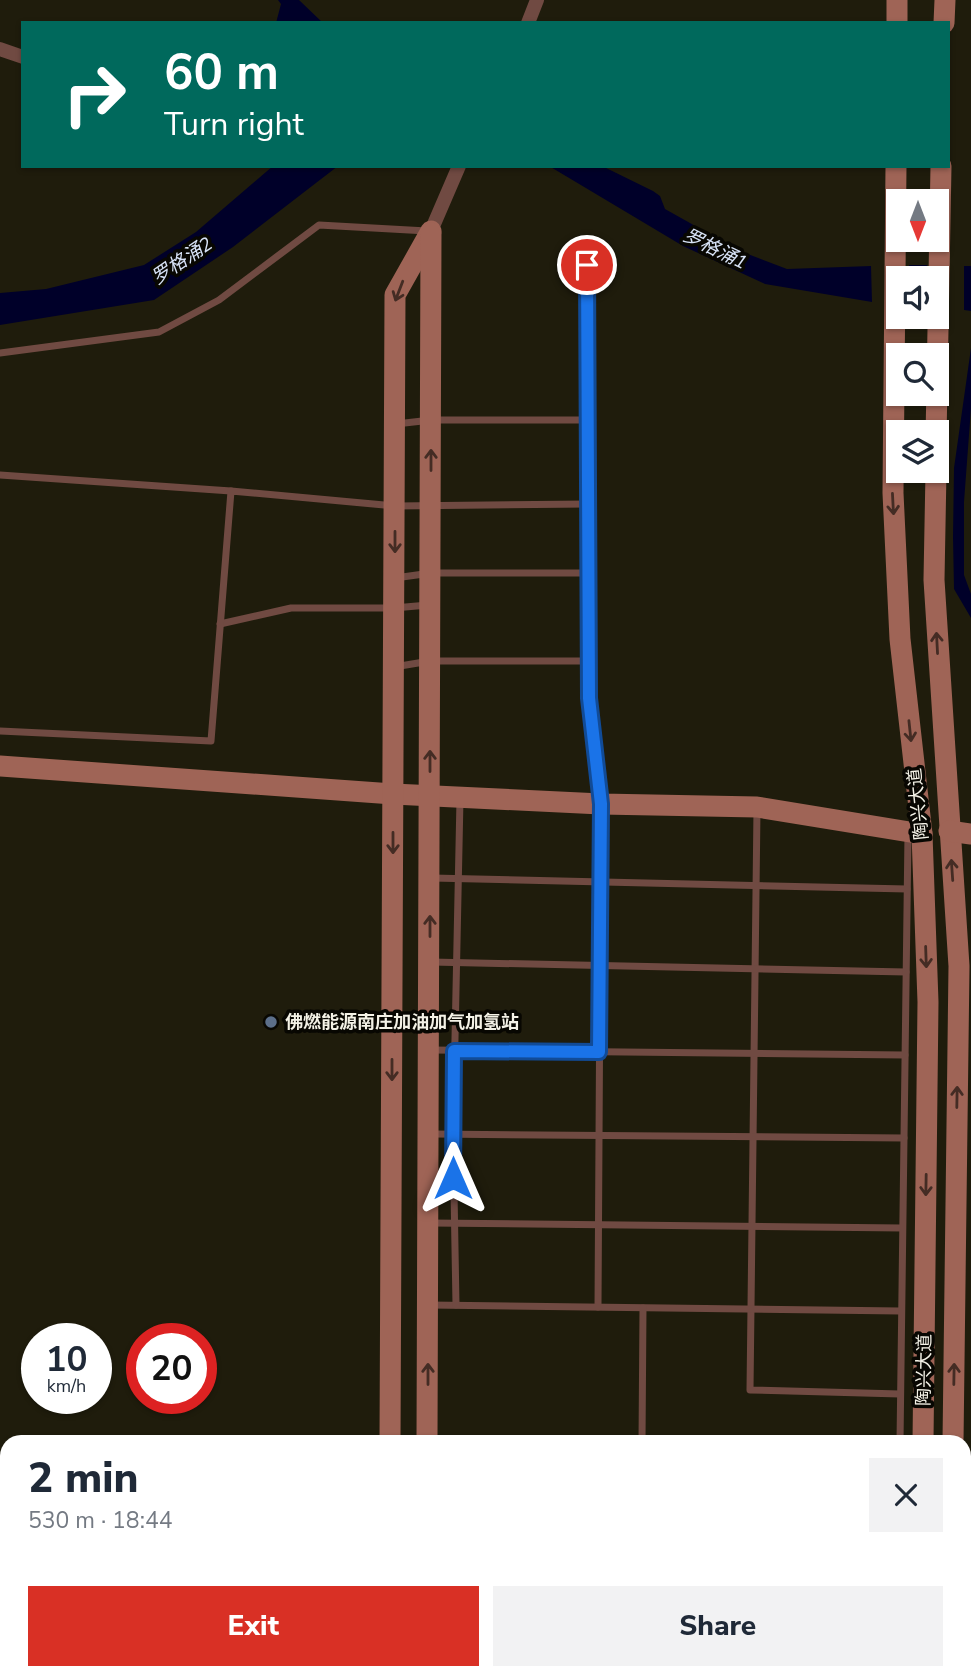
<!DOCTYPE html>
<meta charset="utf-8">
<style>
body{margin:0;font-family:"Nunito Sans","Noto Sans SC",sans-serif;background:#f2f2f3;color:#1f2937;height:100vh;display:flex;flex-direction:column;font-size:26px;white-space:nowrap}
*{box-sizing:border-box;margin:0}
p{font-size:23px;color:#747a83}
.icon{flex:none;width:38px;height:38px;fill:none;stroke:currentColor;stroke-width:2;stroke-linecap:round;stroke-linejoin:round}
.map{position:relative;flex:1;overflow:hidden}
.details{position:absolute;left:0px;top:1435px;width:971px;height:245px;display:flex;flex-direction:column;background:#fff;border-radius:21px 21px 0 0;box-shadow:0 2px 5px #0004}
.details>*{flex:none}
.hud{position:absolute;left:21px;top:21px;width:929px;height:147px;border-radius:0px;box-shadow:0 2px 5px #0004;background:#00695c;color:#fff;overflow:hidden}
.needle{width:46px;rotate:180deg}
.tools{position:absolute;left:886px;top:189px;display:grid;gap:14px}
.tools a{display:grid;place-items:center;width:63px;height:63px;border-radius:0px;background:#fff;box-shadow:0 2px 5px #0004;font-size:35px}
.speed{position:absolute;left:21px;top:1323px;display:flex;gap:14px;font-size:35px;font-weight:700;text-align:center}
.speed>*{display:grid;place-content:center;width:91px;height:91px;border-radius:50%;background:#fff;box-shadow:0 2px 5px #0004;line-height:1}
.speed small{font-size:18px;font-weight:400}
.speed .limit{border:10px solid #d22;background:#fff;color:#111}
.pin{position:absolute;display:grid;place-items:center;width:60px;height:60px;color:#fff;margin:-30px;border:4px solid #fff;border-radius:50%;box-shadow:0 2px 7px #0007}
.me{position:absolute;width:77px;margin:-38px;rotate:0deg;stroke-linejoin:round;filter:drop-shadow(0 0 5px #0008)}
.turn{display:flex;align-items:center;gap:24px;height:147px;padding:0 28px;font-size:32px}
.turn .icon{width:91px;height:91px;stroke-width:2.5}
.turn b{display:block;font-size:49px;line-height:60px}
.round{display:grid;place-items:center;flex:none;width:74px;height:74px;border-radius:0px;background:#f2f2f3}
.head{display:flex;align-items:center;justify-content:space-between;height:119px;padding:0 28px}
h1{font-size:42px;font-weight:800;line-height:52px}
.button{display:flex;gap:14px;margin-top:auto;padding:14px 28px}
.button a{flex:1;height:80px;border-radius:0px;background:#d93025;color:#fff;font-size:28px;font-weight:800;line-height:80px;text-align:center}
.button a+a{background:#f2f2f3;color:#1f2937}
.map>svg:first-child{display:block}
</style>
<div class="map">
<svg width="971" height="1680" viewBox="0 0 971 1680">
<rect width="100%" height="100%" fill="#1f1c0c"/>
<g fill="#000029">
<polygon points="278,0 299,0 323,23 276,23 281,4"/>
<polygon points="273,166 338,166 233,247 154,300 0,325 0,293 46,289 144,265 196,232"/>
<polygon points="549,166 602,166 653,191 660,196 665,209 740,251 787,269 871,266 872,302 765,284 683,246"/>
<rect x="909" y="265" width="18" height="13"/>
<polygon points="964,266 971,266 971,311 964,310"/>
<polygon points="971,348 971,408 964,502 964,575 971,594 971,618 954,589 953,537 954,468"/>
</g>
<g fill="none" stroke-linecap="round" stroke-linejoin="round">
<g stroke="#704a42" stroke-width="7">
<polyline points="587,239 589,698 601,804 598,1307"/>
<polyline points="0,353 159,332 219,300 319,225 427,231"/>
<polyline points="396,424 431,420 588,420"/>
<polyline points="0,475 231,491"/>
<polyline points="395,578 431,573 588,573"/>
<polyline points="220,624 291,608 394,608 428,605"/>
<polyline points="394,667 430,661 589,661"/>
<polyline points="0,731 211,741 231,491 395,506 588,504"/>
<polyline points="757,809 750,1390 900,1394"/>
<polyline points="432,878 907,889"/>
<polyline points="431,962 906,972"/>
<polyline points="430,1050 905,1055"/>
<polyline points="432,1134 904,1138"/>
<polyline points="430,1223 902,1228"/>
<polyline points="429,1305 900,1311"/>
<polyline points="456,1305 453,1134 460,799"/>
<polyline points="642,1442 643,1308"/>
<polyline points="900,1442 908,834"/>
<polyline points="718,1673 718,1680"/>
</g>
<g stroke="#704a42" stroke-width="14">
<polyline points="528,23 537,0"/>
<polyline points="0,49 23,57"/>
<polyline points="431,231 459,166"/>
<polyline points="374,1673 380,1680"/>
<polyline points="418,1680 440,1673"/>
</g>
<g stroke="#9f6456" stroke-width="21">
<polyline points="897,23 897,0"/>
<polyline points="944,23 945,0"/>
<polyline points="896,166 893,493 900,639 922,834 928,1002 923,1442"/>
<polyline points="936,438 941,166"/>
<polyline points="936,471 934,580 959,966 953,1442"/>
<polyline points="0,766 393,794 601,804 757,807 922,834"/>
<polyline points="949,831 971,834"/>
<polyline points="390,1442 395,295 431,231"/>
<polyline points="427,1442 431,233"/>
<polyline points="964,1516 971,1525"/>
</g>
<g stroke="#c47765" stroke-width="21">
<polyline points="0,1558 7,1559"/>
<polyline points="964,1585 971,1586"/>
<polyline points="0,1598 7,1598"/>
<polyline points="964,1620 971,1620"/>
</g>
</g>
<defs><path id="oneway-shaft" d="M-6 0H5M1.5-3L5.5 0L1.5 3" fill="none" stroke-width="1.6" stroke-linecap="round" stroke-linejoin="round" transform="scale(1.75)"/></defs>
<g stroke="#442c24">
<use href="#oneway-shaft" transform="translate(399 291) rotate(111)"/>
<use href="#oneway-shaft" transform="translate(431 460) rotate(-90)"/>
<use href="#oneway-shaft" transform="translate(893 504) rotate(87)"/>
<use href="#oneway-shaft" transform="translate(395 542) rotate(90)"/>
<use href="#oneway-shaft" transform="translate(937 643) rotate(-93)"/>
<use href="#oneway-shaft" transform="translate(910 731) rotate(84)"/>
<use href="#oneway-shaft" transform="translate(430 761) rotate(-90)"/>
<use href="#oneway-shaft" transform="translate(393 843) rotate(90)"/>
<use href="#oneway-shaft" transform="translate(952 870) rotate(-94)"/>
<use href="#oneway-shaft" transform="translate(430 926) rotate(-90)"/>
<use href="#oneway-shaft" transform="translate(926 957) rotate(88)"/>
<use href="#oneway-shaft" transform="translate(392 1070) rotate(90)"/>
<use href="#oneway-shaft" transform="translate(957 1097) rotate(-89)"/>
<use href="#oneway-shaft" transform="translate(926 1185) rotate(91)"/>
<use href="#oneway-shaft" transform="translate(428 1374) rotate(-90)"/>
<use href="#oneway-shaft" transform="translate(954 1374) rotate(-89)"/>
</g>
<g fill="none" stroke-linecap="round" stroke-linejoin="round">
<g stroke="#114b97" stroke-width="18">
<polyline id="route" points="453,1178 454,1051 599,1052 601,804 589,698 587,265"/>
</g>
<use href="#route" stroke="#1a73e8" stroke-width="12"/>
</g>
<circle fill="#5c6f8a" stroke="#080702" stroke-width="2.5" cx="271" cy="1022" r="7"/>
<g text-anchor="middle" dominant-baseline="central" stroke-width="7" stroke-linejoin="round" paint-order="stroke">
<g font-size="18" fill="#f4f2e7" stroke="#080702">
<text transform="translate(918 804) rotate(-96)">陶兴大道</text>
<text transform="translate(924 1370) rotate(-89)">陶兴大道</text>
</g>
<g font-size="18" font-weight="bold" fill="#f4f2e7" stroke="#080702" text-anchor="start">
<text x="285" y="1022">佛燃能源南庄加油加气加氢站</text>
</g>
<g font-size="19" font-style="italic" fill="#d8e3f7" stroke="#080702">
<text transform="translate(715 249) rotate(26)">罗格涌1</text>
<text transform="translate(182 261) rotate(-34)">罗格涌2</text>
</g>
</g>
</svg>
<div class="tools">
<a><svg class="needle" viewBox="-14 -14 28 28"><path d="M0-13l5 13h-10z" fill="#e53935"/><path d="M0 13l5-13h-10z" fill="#747a83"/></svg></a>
<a><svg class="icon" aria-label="sound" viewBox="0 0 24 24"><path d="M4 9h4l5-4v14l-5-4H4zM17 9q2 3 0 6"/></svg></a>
<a><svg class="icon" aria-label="search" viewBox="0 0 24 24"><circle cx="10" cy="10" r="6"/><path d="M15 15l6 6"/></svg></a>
<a><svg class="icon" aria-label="layers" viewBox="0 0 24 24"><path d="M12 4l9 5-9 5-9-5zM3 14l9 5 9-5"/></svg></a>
</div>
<div class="speed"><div>10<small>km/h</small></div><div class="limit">20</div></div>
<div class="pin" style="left:587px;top:265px;background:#d93025"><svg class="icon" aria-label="arrive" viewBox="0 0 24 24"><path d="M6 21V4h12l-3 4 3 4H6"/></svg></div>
<svg class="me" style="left:453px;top:1178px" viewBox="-20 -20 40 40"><path d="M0-17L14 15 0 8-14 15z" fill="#1a73e8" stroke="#fff" stroke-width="4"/></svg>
<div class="hud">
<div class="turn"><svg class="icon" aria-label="right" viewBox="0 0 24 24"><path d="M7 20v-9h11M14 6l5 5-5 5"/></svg><div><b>60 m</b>Turn right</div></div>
</div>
<section class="details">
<div class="head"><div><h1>2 min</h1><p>530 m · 18:44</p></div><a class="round"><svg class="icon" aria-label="close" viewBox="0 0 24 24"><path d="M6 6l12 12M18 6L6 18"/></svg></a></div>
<div class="button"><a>Exit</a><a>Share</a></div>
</section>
</div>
